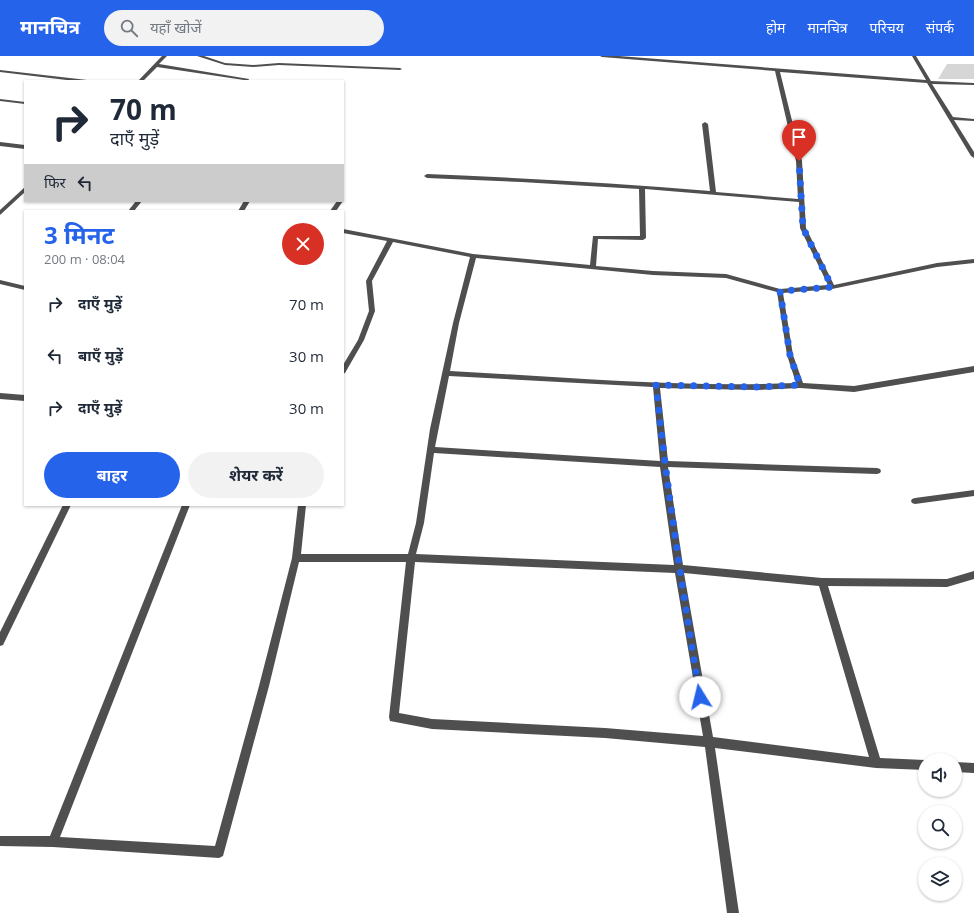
<!DOCTYPE html>
<html lang="hi">
<meta charset="utf-8">
<style>
body{margin:0;font-family:"Open Sans","Noto Sans Devanagari",sans-serif;background:#f2f2f3;color:#1f2937;height:100vh;display:flex;flex-direction:column;font-size:15px;white-space:nowrap}
*{box-sizing:border-box;margin:0}
p{font-size:13px;color:#747a83}
.icon{flex:none;width:22px;height:22px;fill:none;stroke:currentColor;stroke-width:2;stroke-linecap:round;stroke-linejoin:round}
.map{position:relative;flex:1;overflow:hidden}
.side{position:absolute;left:24px;top:154px;width:320px;height:296px;display:flex;flex-direction:column;background:#fff;border-radius:0px;box-shadow:0 1px 3px #0004}
.side>*{flex:none}
.hud{position:absolute;left:24px;top:24px;width:320px;height:122px;border-radius:0px;box-shadow:0 1px 3px #0004;background:#fff;color:#1f2937;overflow:hidden}
.fabs{position:absolute;left:918px;top:697px;display:grid;gap:8px}
.fabs a{display:grid;place-items:center;width:44px;height:44px;border-radius:50%;background:#fff;box-shadow:0 1px 3px #0004;font-size:20px}
.pin{position:absolute;display:grid;place-items:center;width:34px;height:34px;color:#fff;margin:-41px -17px;border-radius:50% 50% 50% 0;rotate:-45deg;box-shadow:0 0 4px #0007}
.pin .icon{rotate:45deg}
.me{position:absolute;width:44px;margin:-22px;rotate:351deg;stroke-linejoin:round;filter:drop-shadow(0 0 3px #0008)}
.turn{display:flex;align-items:center;gap:14px;height:84px;padding:0 20px;font-size:18px}
.turn .icon{width:52px;height:52px;stroke-width:2.5}
.turn b{display:block;font-size:28px;line-height:34px}
.then{display:flex;align-items:center;height:38px;padding:0 20px;background:#0003;gap:8px;font-size:15px}
.round{display:grid;place-items:center;flex:none;width:42px;height:42px;border-radius:21px;background:#f2f2f3}
.head{display:flex;align-items:center;justify-content:space-between;height:68px;padding:0 20px}
h1{font-size:24px;font-weight:700;line-height:30px;color:#2563eb}
.primary-button{display:flex;gap:8px;margin-top:auto;padding:8px 20px}
.primary-button a{flex:1;height:46px;border-radius:24px;background:#2563eb;color:#fff;font-size:16px;font-weight:700;line-height:46px;text-align:center}
.primary-button a+a{background:#f2f2f3;color:#1f2937}
ul{padding:0;list-style:none}
li{display:flex;align-items:center;gap:12px;height:52px;padding:0 20px}
li div{flex:1}
li b{display:block;font-size:15px}
li em{font-style:normal}
header{display:flex;align-items:center;gap:24px;box-sizing:border-box;height:56px;padding:0 20px;background:#2563eb;color:#fff}
header strong{font-size:19px}
nav{display:flex;gap:22px;margin-inline-start:auto;font-size:14px}
.search{width:280px;height:36px;background:#f2f2f3;display:flex;align-items:center;gap:10px;box-sizing:border-box;padding:0 14px;border-radius:22px;color:#747a83;font-size:15px}
.map>svg:first-child{display:block}
</style>
<header>
<strong>मानचित्र</strong>
<div class="search"><svg class="icon" aria-label="search" viewBox="0 0 24 24"><circle cx="10" cy="10" r="6"/><path d="M15 15l6 6"/></svg>यहाँ खोजें</div>
<nav><a>होम</a><a>मानचित्र</a><a>परिचय</a><a>संपर्क</a></nav>
</header>
<div class="map">
<svg width="974" height="857" viewBox="0 0 974 857">
<rect width="100%" height="100%" fill="#fff"/>
<polygon fill="#d6d6d6" points="947,8 974,8 974,23 938,23"/>
<g fill="none" stroke-linecap="round" stroke-linejoin="round">
<polygon fill="#4f4f4f" fill-rule="evenodd" points="197,0 204,0 225,7 253,9 279,7 400,12 402,13 400,14 279,9 253,11 225,9"/>
<g fill="#4f4f4f" fill-rule="evenodd">
<polygon points="162,0 167,0 159,8 249,23 248,25 243,25 244,24 157,11 143,25 138,25"/>
<path d="M600 0H619L926 24 912 0H916L931 25 974 27V29L932 28 953 61 974 63V65L954 64 974 96V102L971 100 927 27 780 16 802 105 806 172 834 229 937 207 974 203V207L937 211 832 233 783 237 793 299 803 327 854 330 974 310V316L854 336 800 332 757 334 660 332 668 405 877 412 880 413 881 415 880 417 877 418 668 411 683 509 822 522 947 523 974 515V523L947 531 828 530 880 702 925 704V714L876 712 715 692 739 857H727L705 691 605 682 432 673 390 665 389 661 406 506H299L269 630 223 800 219 802 53 791 0 790V780H50L182 449H190L60 781 215 790 259 630 292 502 298 449H306L301 498H408L416 467 430 373 453 267 470 201 393 186 372 225 375 255 364 284 345 317 343 318V309L358 284 369 255 366 225 387 185 343 177V173L473 198 590 209 593 180H640L639 133 521 126 427 122 424 120 427 118C522 122 616 127 710 135L702 68 705 66 708 68 716 136 798 143 796 105 775 15 602 1ZM645 133 799 146 800 172 828 229 780 233 726 218 653 215 596 210 598 183 643 184 646 182ZM476 202 653 219 726 222 777 236 787 299 796 327C680 332 565 321 450 315L459 267ZM449 320 653 331 660 405 435 391ZM434 397 660 411 674 509 416 498 424 467ZM415 506 675 517 703 680 605 672 432 663 399 657ZM684 517 819 530 869 701 713 681Z"/>
<polygon points="0,14 87,24 89,25 75,25 0,16"/>
<polygon points="0,43 25,46 25,48 0,45"/>
<polygon points="0,86 25,89 25,93 0,90"/>
<polygon points="25,131 25,136 0,159 0,154"/>
<polygon points="136,145 142,145 134,155 128,155"/>
<polygon points="244,145 250,145 244,155 238,155"/>
<polygon points="337,145 343,145 336,155 330,155"/>
<polygon points="0,224 25,230 25,234 0,228"/>
<polygon points="0,337 25,339 25,345 0,343"/>
<polygon points="974,434 974,440 915,448 912,447 911,445 912,443 915,442"/>
<polygon points="63,449 71,449 3,589 0,590 0,576"/>
<polygon points="955,706 974,707 974,717 955,716"/>
</g>
</g>
<g fill="none" stroke-linecap="round" stroke-linejoin="round">
<path stroke="#2563eb" stroke-width="7" stroke-dasharray="0 12.6" d="M700 641C683 537 667 433 656 329L757 331 800 329 790 299 780 235 832 231 803 172 799 105"/>
</g>
</svg>
<div class="fabs">
<a><svg class="icon" aria-label="sound" viewBox="0 0 24 24"><path d="M4 9h4l5-4v14l-5-4H4zM17 9q2 3 0 6"/></svg></a>
<a><svg class="icon" aria-label="search" viewBox="0 0 24 24"><circle cx="10" cy="10" r="6"/><path d="M15 15l6 6"/></svg></a>
<a><svg class="icon" aria-label="layers" viewBox="0 0 24 24"><path d="M12 4l9 5-9 5-9-5zM3 14l9 5 9-5"/></svg></a>
</div>
<div class="pin" style="left:799px;top:105px;background:#d93025"><svg class="icon" aria-label="arrive" viewBox="0 0 24 24"><path d="M6 21V4h12l-3 4 3 4H6"/></svg></div>
<svg class="me" style="left:700px;top:641px" viewBox="-20 -20 40 40"><circle r="19" fill="#fff"/><path d="M0-13L10 11 0 6-10 11z" fill="#2563eb"/></svg>
<div class="hud">
<div class="turn"><svg class="icon" aria-label="right" viewBox="0 0 24 24"><path d="M7 20v-9h11M14 6l5 5-5 5"/></svg><div><b>70 m</b>दाएँ मुड़ें</div></div>
<div class="then">फिर<svg class="icon" aria-label="left" viewBox="0 0 24 24"><path d="M17 20v-9H6M10 6l-5 5 5 5"/></svg></div>
</div>
<section class="side">
<div class="head"><div><h1>3 मिनट</h1><p>200 m · 08:04</p></div><a class="round" style="background:#d93025;color:#fff"><svg class="icon" aria-label="close" viewBox="0 0 24 24"><path d="M6 6l12 12M18 6L6 18"/></svg></a></div>
<ul>
<li><svg class="icon" aria-label="right" viewBox="0 0 24 24"><path d="M7 20v-9h11M14 6l5 5-5 5"/></svg><div><b>दाएँ मुड़ें</b></div><em>70 m</em></li>
<li><svg class="icon" aria-label="left" viewBox="0 0 24 24"><path d="M17 20v-9H6M10 6l-5 5 5 5"/></svg><div><b>बाएँ मुड़ें</b></div><em>30 m</em></li>
<li><svg class="icon" aria-label="right" viewBox="0 0 24 24"><path d="M7 20v-9h11M14 6l5 5-5 5"/></svg><div><b>दाएँ मुड़ें</b></div><em>30 m</em></li>
</ul>
<div class="primary-button"><a>बाहर</a><a>शेयर करें</a></div>
</section>
</div>
